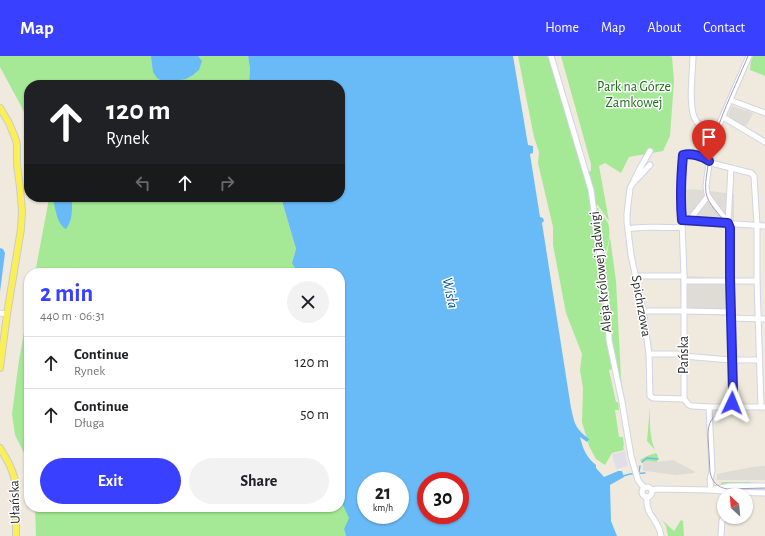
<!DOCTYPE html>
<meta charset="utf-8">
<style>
body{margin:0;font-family:"Alegreya Sans",sans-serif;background:#f2f2f2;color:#202124;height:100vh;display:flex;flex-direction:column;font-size:15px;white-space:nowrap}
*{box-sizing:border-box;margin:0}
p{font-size:13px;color:#757577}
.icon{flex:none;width:22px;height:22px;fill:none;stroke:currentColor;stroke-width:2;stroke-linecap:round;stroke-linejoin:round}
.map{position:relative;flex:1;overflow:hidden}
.sheet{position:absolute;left:24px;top:212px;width:321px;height:244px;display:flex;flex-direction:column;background:#fff;border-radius:16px;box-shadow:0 1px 3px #0004}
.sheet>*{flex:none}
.banner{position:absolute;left:24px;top:24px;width:321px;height:122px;border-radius:16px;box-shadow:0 1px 3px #0004;background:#202124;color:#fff;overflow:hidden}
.needle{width:26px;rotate:334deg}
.buttons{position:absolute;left:717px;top:432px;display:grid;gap:8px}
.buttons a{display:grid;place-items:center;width:36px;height:36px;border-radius:50%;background:#fff;box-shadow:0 1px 3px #0004;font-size:20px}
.speed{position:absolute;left:357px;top:416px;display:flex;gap:8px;font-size:20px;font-weight:700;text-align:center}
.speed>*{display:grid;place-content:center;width:52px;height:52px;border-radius:50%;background:#fff;box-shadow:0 1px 3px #0004;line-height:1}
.speed small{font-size:10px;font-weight:400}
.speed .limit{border:6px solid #d22;background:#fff;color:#111}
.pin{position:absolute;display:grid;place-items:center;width:34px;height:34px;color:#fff;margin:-41px -17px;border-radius:50% 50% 50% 0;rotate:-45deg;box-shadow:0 0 4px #0007}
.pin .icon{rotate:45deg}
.me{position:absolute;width:44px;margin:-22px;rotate:2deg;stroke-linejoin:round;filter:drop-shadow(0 0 3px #0008)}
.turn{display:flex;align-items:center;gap:14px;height:84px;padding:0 16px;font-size:18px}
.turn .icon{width:52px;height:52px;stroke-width:2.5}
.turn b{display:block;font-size:28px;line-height:34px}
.lanes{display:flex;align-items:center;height:38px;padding:0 16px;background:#0003;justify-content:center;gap:20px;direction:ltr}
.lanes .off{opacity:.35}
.round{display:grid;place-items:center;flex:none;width:42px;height:42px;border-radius:21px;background:#f2f2f2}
.headline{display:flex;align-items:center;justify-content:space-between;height:68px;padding:0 16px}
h1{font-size:24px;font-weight:700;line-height:30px;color:#3a40ff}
.action{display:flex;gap:8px;margin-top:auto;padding:8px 16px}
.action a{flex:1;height:46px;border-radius:24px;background:#3a40ff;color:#fff;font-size:16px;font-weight:700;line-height:46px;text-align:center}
.action a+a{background:#f2f2f2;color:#202124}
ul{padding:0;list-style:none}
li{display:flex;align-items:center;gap:12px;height:52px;padding:0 16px;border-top:1px solid #e0e0e0}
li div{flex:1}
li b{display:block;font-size:15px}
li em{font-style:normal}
header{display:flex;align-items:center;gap:24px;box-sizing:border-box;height:56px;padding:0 20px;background:#3a40ff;color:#fff}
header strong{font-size:19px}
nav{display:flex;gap:22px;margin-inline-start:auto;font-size:14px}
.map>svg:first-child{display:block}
</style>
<header>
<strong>Map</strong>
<nav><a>Home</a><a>Map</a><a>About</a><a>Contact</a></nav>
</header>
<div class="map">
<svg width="765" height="480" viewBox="0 0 765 480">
<rect width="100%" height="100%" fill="#efeadd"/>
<polygon fill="#e2dee7" points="625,395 628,410 616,413 612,398"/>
<g fill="#a5e996">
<polygon points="0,0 248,0 250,13 249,26 252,29 29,29 29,66 20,48 0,11"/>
<polygon points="518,0 550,0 589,136 598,221 606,279 613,313 609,314 616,346 618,346 619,354 615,354 619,381 623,381 624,390 623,390 624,394 612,397 605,409 596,403 589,390 582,366 583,332 580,314 582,298 566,257 553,189 553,171 538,107 539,96 534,81"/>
<polygon points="561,0 671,0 672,1 674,25 670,80 663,95 629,101 621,117 605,107 599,110 609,165 597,148 597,150 595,150 588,116 591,115 591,108"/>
<polygon points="753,0 765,0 765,20 750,14 751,5"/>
<polygon points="47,141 282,141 282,145 296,193 292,207 300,212 304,217 35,217 48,148"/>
<path d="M596 152H598C601 157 605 162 608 167 611 174 609 196 602 201Z"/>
<polygon points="610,181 616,225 621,321 624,343 611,288 603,204 606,202"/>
<polygon points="29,250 29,409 27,403 15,379 12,358 19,304"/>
<path d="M650 351C650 366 649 380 655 394L647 385Z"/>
<polygon points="656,397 658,400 657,406 645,405 643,407 640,404 647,400"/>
<polygon points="722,426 751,426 751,429 720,429"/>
<polygon points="340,436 342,447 350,462 344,473 346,480 36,480 35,451 340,451"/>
<polygon points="662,464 674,475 681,464 683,465 684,480 668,480 666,470"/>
</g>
<g fill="#dedcd5">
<polygon points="732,50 753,57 747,69 743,70 729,61 729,57"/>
<polygon points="684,133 702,134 734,138 734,173 678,167 679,156 677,135"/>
<polygon points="686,220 730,222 735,228 735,256 731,260 684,258 681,255 680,222"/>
<polygon points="673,404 694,415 695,417 676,419 645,415 643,414 643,407 645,405 657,406"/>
<polygon points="765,410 765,424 717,424 717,418 752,411"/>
</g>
<g fill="#69bbf8" fill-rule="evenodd">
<polygon points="151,0 198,0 202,5 199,14 193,19 186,23 164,26 157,22 153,16"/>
<path d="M248 0H513L528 89 533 90V97L530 98 540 161 543 162 544 165 542 167 571 352C575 369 575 372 589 383L587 386 580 381C583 393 586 401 596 409V412L604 421 618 415H622L624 421 610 429 611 465 617 480H346L344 473 349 462 342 447 340 436V416L343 409 340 408V217H304L300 212H295L292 207 296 193 282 145V141H340V29H252L249 26 250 13ZM366 425H400V459H366ZM426 425H460V459H426Z"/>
<path d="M52 141H72V142C72 153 73 164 66 173 56 168 56 151 52 141Z"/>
<polygon points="0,192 3,193 5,197 0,236"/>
</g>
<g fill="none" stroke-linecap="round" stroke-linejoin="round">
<g stroke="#69bbf8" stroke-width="1.5">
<polyline points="642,406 647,402 658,403"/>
<polyline points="639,416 640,410"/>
<polyline points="623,420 630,418 645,417"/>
</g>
<g stroke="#d2d3e6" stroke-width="7">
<g id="minor">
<polyline points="551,0 591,134 608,259 609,284 622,346 631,400 638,424 644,432"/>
<path d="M693 0C693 15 687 55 697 66 702 72 710 73 716 76"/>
<polyline points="730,44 765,57"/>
<polyline points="723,61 765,86"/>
<polyline points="634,124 639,114 650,95"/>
<polyline points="627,158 630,132 633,127 650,109"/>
<polyline points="627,159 627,166 631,199 643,255 649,298 650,340 653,342 684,343"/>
<polyline points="682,164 765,170"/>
<polyline points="690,164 691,162 708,140"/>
<polyline points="728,167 710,143 707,138 706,130 708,114 716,76 749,0"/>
<path d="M628 173C646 169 664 173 682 171"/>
<polyline points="636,220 684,220"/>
<polyline points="684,225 757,225"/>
<polyline points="643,255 684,255 731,256"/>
<polyline points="0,257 7,258"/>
<polyline points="731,262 765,263"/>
<polyline points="649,298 677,298 684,300 730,304 760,304"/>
<polyline points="684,343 684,221 682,164 681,151 680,125 683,99 686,98 705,101 711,107 751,117 754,120 757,169 757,225 761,351"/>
<polyline points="684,343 689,349 692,350 711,351 765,351"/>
<polyline points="709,351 712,415 710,423 711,434"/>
<polyline points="728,351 732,347 733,335 730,222 730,172 728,167 731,112"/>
<circle cx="647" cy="436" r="5"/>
<polyline points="714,433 731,430 765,430"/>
<polyline points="652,434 657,433 711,434 733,436 765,437"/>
<path d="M647 441C645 460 659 463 661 480"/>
<polyline points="721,480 722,465 724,460"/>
</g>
</g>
<g stroke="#ccc" stroke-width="8">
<g id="major">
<polyline points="0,52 9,67 16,84 17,89 17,109 20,131 22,155 21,173 7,258 0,312"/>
<path d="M0 392C8 405 14 415 16 431V480"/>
</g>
</g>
<use href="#minor" stroke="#fff" stroke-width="5"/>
<use href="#major" stroke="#fbef56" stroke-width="6"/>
<path stroke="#a09fb8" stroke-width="1" d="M748 0C732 38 712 75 707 116 706 123 705 130 706 137 708 148 720 159 727 168L729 172 731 178 734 335C732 360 707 351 708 380L710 416C712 426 717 431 727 433L765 432"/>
</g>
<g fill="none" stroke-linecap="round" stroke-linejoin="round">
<g stroke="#262aa6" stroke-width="10">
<path id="route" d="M709 105C703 100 691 97 683 99 681 121 680 142 682 164L728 167 730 172V222L733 335 732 347"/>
</g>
<use href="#route" stroke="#3a40ff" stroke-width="7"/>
</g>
<g text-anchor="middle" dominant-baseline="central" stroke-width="3" stroke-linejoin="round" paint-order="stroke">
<g font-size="14" fill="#197015" stroke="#fff">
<text x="634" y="31">Park na Górze<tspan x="634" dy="16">Zamkowej</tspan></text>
</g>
<g font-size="14" fill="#2c2c2c" stroke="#fff">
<text transform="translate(601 216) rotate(-96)">Aleja Królowej Jadwigi</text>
<text transform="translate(641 250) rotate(80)">Spichrzowa</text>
<text transform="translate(684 299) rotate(-90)">Pańska</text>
<text transform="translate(15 446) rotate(-92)">Ułańska</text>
</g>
<g font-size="15" font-style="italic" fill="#0356a9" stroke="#fff">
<text transform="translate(450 237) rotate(78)">Wisła</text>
</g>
</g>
</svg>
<div class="buttons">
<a><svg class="needle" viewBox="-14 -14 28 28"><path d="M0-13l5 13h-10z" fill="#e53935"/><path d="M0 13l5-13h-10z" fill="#757577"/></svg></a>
</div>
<div class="speed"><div>21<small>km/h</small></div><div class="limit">30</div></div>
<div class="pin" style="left:709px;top:105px;background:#d93025"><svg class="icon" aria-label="arrive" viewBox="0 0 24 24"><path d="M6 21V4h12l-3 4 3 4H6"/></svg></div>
<svg class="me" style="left:732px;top:347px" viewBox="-20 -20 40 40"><path d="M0-17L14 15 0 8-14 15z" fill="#3a40ff" stroke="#fff" stroke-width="4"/></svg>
<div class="banner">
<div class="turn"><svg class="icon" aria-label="ahead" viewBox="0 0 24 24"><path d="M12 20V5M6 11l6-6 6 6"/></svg><div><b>120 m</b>Rynek</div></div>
<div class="lanes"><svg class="icon off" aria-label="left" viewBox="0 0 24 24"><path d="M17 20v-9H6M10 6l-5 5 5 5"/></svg><svg class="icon" aria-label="ahead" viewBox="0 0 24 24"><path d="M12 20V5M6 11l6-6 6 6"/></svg><svg class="icon off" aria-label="right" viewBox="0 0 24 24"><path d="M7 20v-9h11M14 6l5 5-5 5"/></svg></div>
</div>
<section class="sheet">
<div class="headline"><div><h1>2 min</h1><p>440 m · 06:31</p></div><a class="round"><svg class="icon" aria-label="close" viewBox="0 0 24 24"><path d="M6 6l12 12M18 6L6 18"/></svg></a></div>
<ul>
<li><svg class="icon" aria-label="ahead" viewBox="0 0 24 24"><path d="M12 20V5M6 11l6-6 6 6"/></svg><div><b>Continue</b><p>Rynek</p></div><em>120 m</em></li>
<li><svg class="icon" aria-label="ahead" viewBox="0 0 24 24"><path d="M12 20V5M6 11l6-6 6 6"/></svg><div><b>Continue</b><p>Długa</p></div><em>50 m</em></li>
</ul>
<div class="action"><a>Exit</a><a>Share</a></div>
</section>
</div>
